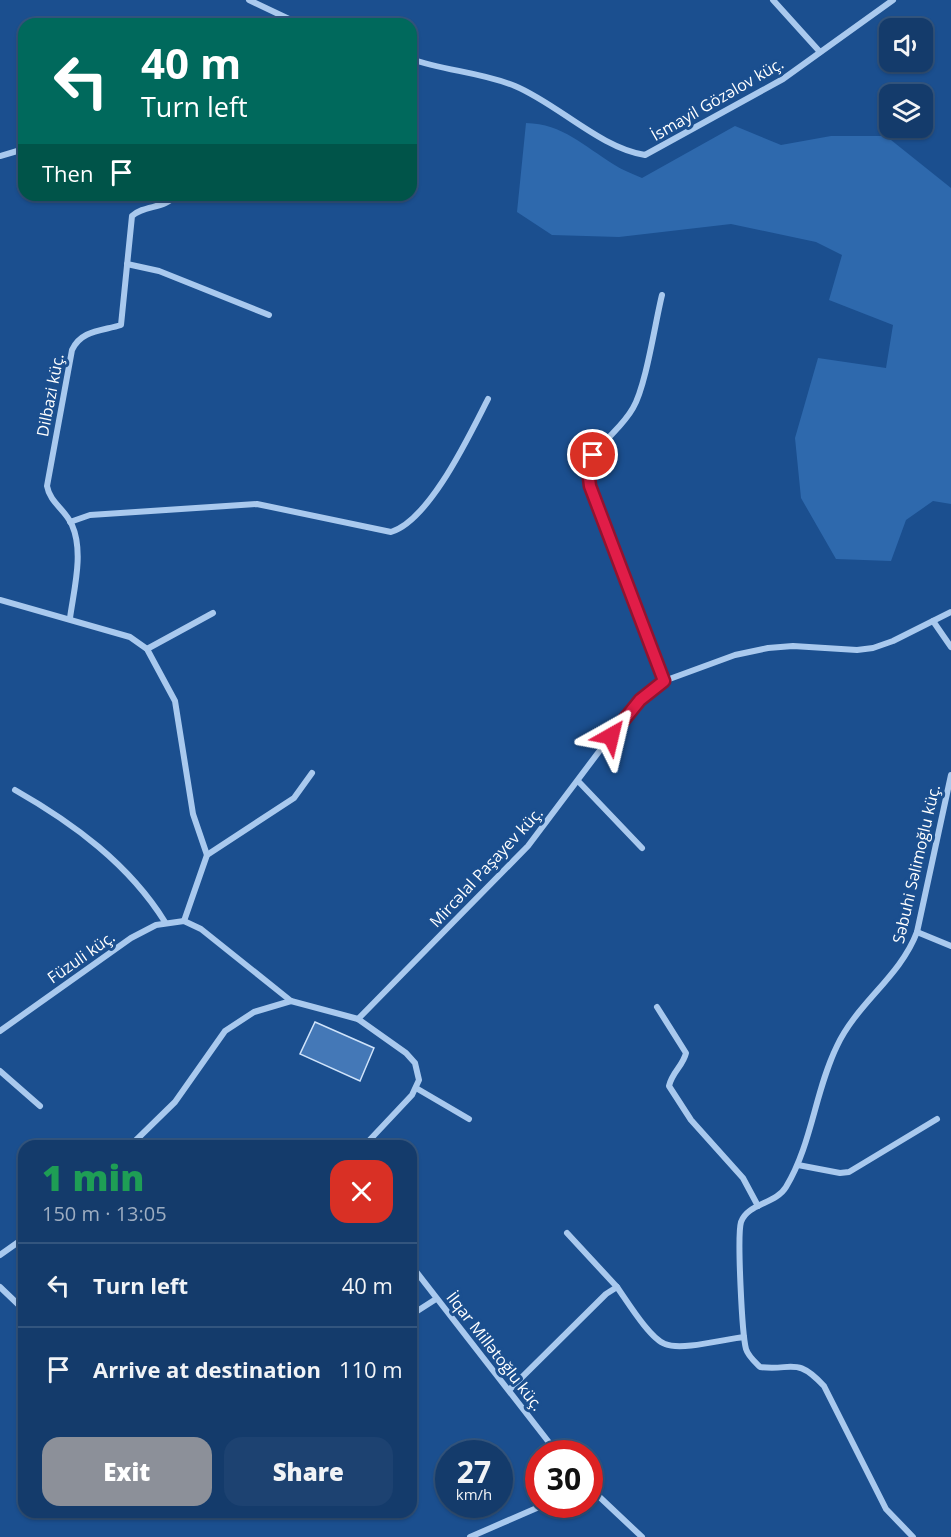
<!DOCTYPE html>
<meta charset="utf-8">
<style>
body{margin:0;font-family:"Open Sans",sans-serif;background:#1d4271;color:#f1f3f6;height:100vh;display:flex;flex-direction:column;font-size:22px;white-space:nowrap}
*{box-sizing:border-box;margin:0}
p{font-size:20px;color:#9dadc1}
.icon{flex:none;width:33px;height:33px;fill:none;stroke:currentColor;stroke-width:2;stroke-linecap:round;stroke-linejoin:round}
.map{position:relative;flex:1;overflow:hidden}
.sheet{position:absolute;left:18px;top:1140px;width:399px;height:378px;display:flex;flex-direction:column;background:#143b6b;border-radius:18px;box-shadow:0 2px 4px #0004,0 0 0 2px #33557e}
.sheet>*{flex:none}
.guide{position:absolute;left:18px;top:18px;width:399px;height:183px;border-radius:18px;box-shadow:0 2px 4px #0004,0 0 0 2px #33557e;background:#00695c;color:#fff;overflow:hidden}
.tools{position:absolute;left:879px;top:18px;display:grid;gap:12px}
.tools a{display:grid;place-items:center;width:54px;height:54px;border-radius:12px;background:#143b6b;box-shadow:0 2px 4px #0004,0 0 0 2px #33557e;font-size:30px}
.speed{position:absolute;left:435px;top:1440px;display:flex;gap:12px;font-size:30px;font-weight:700;text-align:center}
.speed>*{display:grid;place-content:center;width:78px;height:78px;border-radius:50%;background:#143b6b;box-shadow:0 2px 4px #0004,0 0 0 2px #33557e;line-height:1}
.speed small{font-size:15px;font-weight:400}
.speed .limit{border:9px solid #d22;background:#fff;color:#111}
.pin{position:absolute;display:grid;place-items:center;width:51px;height:51px;color:#fff;margin:-26px;border:3px solid #fff;border-radius:50%;box-shadow:0 2px 6px #0007}
.me{position:absolute;width:66px;margin:-33px;rotate:37deg;stroke-linejoin:round;filter:drop-shadow(0 0 4px #0008)}
.turn{display:flex;align-items:center;gap:21px;height:126px;padding:0 24px;font-size:27px}
.turn .icon{width:78px;height:78px;stroke-width:2.5}
.turn b{display:block;font-size:42px;line-height:51px}
.then{display:flex;align-items:center;height:57px;padding:0 24px;background:#0003;gap:12px;font-size:22px}
.round{display:grid;place-items:center;flex:none;width:63px;height:63px;border-radius:18px;background:#1d4271}
.head{display:flex;align-items:center;justify-content:space-between;height:102px;padding:0 24px}
h1{font-size:36px;font-weight:800;line-height:45px;color:#1e9e55}
.button{display:flex;gap:12px;margin-top:auto;padding:12px 24px}
.button a{flex:1;height:69px;border-radius:18px;background:#8c9099;color:#fff;font-size:24px;font-weight:800;line-height:69px;text-align:center}
.button a+a{background:#1d4271;color:#f1f3f6}
ul{padding:0;list-style:none}
li{display:flex;align-items:center;gap:18px;height:84px;padding:0 24px;border-top:2px solid #33557e}
li div{flex:1}
li b{display:block;font-size:22px}
li em{font-style:normal}
.map>svg:first-child{display:block}
</style>
<div class="map">
<svg width="951" height="1537" viewBox="0 0 951 1537">
<rect width="100%" height="100%" fill="#1b4f8f"/>
<path fill="#2e69ad" d="M526 123C563 124 584 146 613 164 622 170 633 174 642 178L735 126 781 145 831 136H886L951 188V504L933 501 906 520 891 561 836 559 801 498 795 438 818 358 886 368 893 325 829 300 842 255 816 242 731 224 619 237 552 235 517 212Z"/>
<polygon fill="#4478b7" stroke="#cfe3fa" stroke-width="1.5" points="315,1022 374,1048 360,1081 300,1054"/>
<g fill="none" stroke-linecap="round" stroke-linejoin="round">
<g stroke="#a9c9ee" stroke-width="6">
<polyline points="249,0 289,19 305,24"/>
<polyline points="773,0 820,52"/>
<path d="M411 59C445 71 481 72 515 86 558 104 600 148 645 155L783 79 893 0"/>
<polyline points="0,156 24,149"/>
<polyline points="127,264 159,271 269,315"/>
<path d="M662 295C655 323 646 386 633 408 616 438 586 446 590 486L664 681"/>
<path d="M70 522 90 515 257 504 391 532C430 520 470 434 488 399"/>
<polyline points="0,600 130,637 147,649 175,701 193,814 207,855 184,921"/>
<path d="M70 618C74 589 84 552 72 525 65 509 50 503 47 486L72 350C81 330 102 331 121 325L132 216C145 204 164 210 176 195"/>
<polyline points="933,621 951,647"/>
<polyline points="147,649 213,613"/>
<polyline points="579,782 642,848"/>
<path d="M15 790C73 823 129 864 165 922"/>
<polyline points="207,855 294,798 312,773"/>
<polyline points="917,932 951,946"/>
<path d="M657 1007 686 1053C683 1066 672 1072 669 1086L691 1120 743 1178 758 1206"/>
<polyline points="358,1019 528,846 622,721 640,700 664,681 735,655 768,648 793,646 857,650 873,648 893,641 951,612"/>
<polyline points="0,1031 131,938 156,925 184,921 201,929 291,1001 358,1019 406,1053 415,1063 419,1080 412,1095 364,1146"/>
<polyline points="0,1071 40,1106"/>
<polyline points="416,1088 469,1119"/>
<polyline points="130,1146 175,1102 225,1031 254,1012 291,1001"/>
<polyline points="798,1165 840,1173 849,1172 937,1119"/>
<polyline points="567,1233 617,1287"/>
<polyline points="0,1255 24,1238"/>
<polyline points="411,1265 558,1454"/>
<polyline points="0,1287 24,1310"/>
<polyline points="411,1315 436,1299"/>
<path d="M509 1390 606 1294 617 1287C627 1301 650 1339 665 1344 682 1351 725 1339 744 1337"/>
<polyline points="590,1488 642,1537"/>
<polyline points="470,1537 546,1504"/>
<path d="M913 1537 886 1509 824 1386C796 1356 793 1371 760 1367 755 1362 748 1356 746 1349 742 1334 737 1236 741 1222 748 1203 776 1204 786 1187 812 1144 815 1091 837 1046 857 1003 900 977 917 932L951 775"/>
</g>
</g>
<g fill="none" stroke-linecap="round" stroke-linejoin="round">
<g stroke="#92132f" stroke-width="15">
<polyline id="route" points="593,455 588,470 590,486 664,681 640,700 611,736"/>
</g>
<use href="#route" stroke="#e11d48" stroke-width="10"/>
</g>
<g text-anchor="middle" dominant-baseline="central" stroke-width="6" stroke-linejoin="round" paint-order="stroke">
<g font-size="16" fill="#fff" stroke="#1b4f8f">
<text transform="translate(717 99) rotate(-30)">İsmayil Gözəlov küç.</text>
<text transform="translate(50 395) rotate(-79)">Dilbazi küç.</text>
<text transform="translate(916 864) rotate(-77)">Səbuhi Səlimoğlu küç.</text>
<text transform="translate(486 867) rotate(-47)">Mircəlal Paşayev küç.</text>
<text transform="translate(81 957) rotate(-35)">Füzuli küç.</text>
<text transform="translate(495 1351) rotate(52)">İlqar Millətoğlu küç.</text>
</g>
</g>
</svg>
<div class="tools">
<a><svg class="icon" aria-label="sound" viewBox="0 0 24 24"><path d="M4 9h4l5-4v14l-5-4H4zM17 9q2 3 0 6"/></svg></a>
<a><svg class="icon" aria-label="layers" viewBox="0 0 24 24"><path d="M12 4l9 5-9 5-9-5zM3 14l9 5 9-5"/></svg></a>
</div>
<div class="speed"><div>27<small>km/h</small></div><div class="limit">30</div></div>
<div class="pin" style="left:593px;top:455px;background:#d93025"><svg class="icon" aria-label="arrive" viewBox="0 0 24 24"><path d="M6 21V4h12l-3 4 3 4H6"/></svg></div>
<svg class="me" style="left:611px;top:736px" viewBox="-20 -20 40 40"><path d="M0-17L14 15 0 8-14 15z" fill="#e11d48" stroke="#fff" stroke-width="4"/></svg>
<div class="guide">
<div class="turn"><svg class="icon" aria-label="left" viewBox="0 0 24 24"><path d="M17 20v-9H6M10 6l-5 5 5 5"/></svg><div><b>40 m</b>Turn left</div></div>
<div class="then">Then<svg class="icon" aria-label="arrive" viewBox="0 0 24 24"><path d="M6 21V4h12l-3 4 3 4H6"/></svg></div>
</div>
<section class="sheet">
<div class="head"><div><h1>1 min</h1><p>150 m · 13:05</p></div><a class="round" style="background:#d93025;color:#fff"><svg class="icon" aria-label="close" viewBox="0 0 24 24"><path d="M6 6l12 12M18 6L6 18"/></svg></a></div>
<ul>
<li><svg class="icon" aria-label="left" viewBox="0 0 24 24"><path d="M17 20v-9H6M10 6l-5 5 5 5"/></svg><div><b>Turn left</b></div><em>40 m</em></li>
<li><svg class="icon" aria-label="arrive" viewBox="0 0 24 24"><path d="M6 21V4h12l-3 4 3 4H6"/></svg><div><b>Arrive at destination</b></div><em>110 m</em></li>
</ul>
<div class="button"><a>Exit</a><a>Share</a></div>
</section>
</div>
